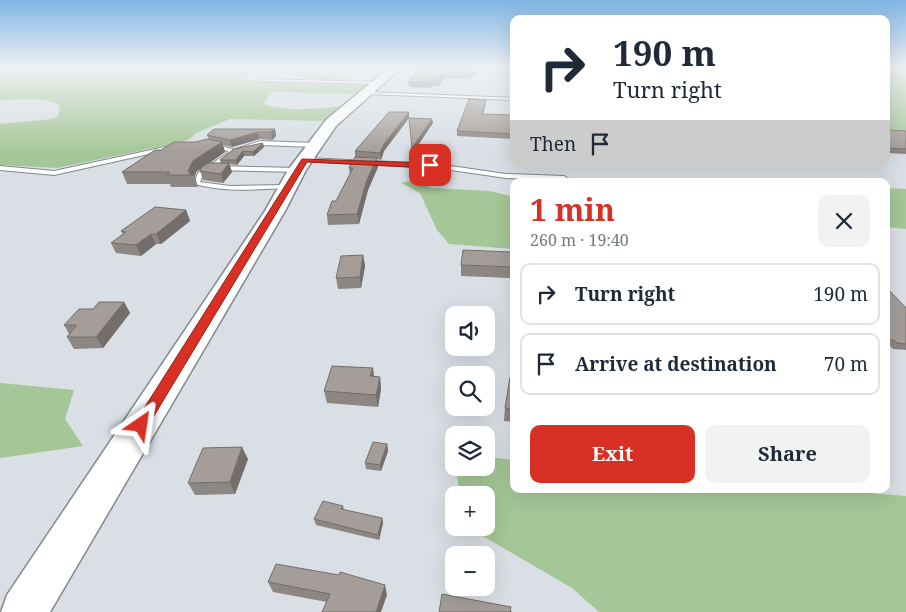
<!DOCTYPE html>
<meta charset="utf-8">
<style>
body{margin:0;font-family:"Noto Serif",serif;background:#f2f2f3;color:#1f2937;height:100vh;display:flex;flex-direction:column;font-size:19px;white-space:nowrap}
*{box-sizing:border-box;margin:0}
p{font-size:16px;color:#747a83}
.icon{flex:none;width:28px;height:28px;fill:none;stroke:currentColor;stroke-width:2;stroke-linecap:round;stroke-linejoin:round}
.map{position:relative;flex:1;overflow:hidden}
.details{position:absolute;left:510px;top:178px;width:380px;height:315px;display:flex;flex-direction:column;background:#fff;border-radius:10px;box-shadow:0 5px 20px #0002}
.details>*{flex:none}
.top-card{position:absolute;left:510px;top:15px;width:380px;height:152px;border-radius:10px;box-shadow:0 5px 20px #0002;background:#fff;color:#1f2937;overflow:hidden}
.tools{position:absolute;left:445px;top:306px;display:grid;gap:10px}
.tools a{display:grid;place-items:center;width:50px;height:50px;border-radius:10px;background:#fff;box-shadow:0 5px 20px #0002;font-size:25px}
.pin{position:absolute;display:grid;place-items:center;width:42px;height:42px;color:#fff;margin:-21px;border-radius:10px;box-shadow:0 2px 8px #0006}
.me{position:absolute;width:55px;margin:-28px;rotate:32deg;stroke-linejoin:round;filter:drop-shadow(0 0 4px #0008)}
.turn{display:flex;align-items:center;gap:18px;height:105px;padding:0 20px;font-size:22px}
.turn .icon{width:65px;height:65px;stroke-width:2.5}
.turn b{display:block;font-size:35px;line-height:42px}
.then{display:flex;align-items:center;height:48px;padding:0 20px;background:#0003;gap:10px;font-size:19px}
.round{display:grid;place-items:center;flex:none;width:52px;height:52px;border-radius:10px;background:#f2f2f3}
.overview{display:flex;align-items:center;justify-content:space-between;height:85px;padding:0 20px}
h1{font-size:30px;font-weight:700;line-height:38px;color:#d93025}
.button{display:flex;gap:10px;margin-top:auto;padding:10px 20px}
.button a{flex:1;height:58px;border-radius:10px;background:#d93025;color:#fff;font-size:20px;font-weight:700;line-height:58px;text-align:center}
.button a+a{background:#f2f2f3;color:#1f2937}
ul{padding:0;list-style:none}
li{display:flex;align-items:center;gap:15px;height:62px;margin:0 10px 8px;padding:0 10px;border:2px solid #e0e1e3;border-radius:10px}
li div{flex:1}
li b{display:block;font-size:19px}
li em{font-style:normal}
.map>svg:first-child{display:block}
</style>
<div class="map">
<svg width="906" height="612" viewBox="0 0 906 612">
<rect width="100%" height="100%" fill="#d9dfe5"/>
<g fill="#a5c696">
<path d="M0 67H261L240 79 293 83 367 85 362 92 352 94 274 92 268 96 264 104C289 113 319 108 345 106L328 121 230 119 196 133 191 138 182 142 57 168 0 165V124L52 119 58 116 60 106C48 96 16 100 0 100Z"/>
<polygon points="291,67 320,67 313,73 354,79 326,80 298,77"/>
<polygon points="886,67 897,67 906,71 906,131 886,130"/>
<polygon points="413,180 432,188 489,191 511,196 514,201 514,249 449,244 437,230 420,193 401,183"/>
<polygon points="886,188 906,189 906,229 886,227"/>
<polygon points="0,383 74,390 65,419 83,446 0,458"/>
<polygon points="486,457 514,460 514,489 824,489 906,496 906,612 599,612 572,588 469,528 486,528 486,495 460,495 456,468 486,468"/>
</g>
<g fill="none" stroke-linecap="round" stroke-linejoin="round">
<g stroke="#83888d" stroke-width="2">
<g id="service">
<polygon points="901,67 905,67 906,70"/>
<polygon points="258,79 379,82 381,83 379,84 259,81"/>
<polygon points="367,92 514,98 514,100 368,94"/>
<polygon points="260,141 315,143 318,145 315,147 260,145 236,152 233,150"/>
<path d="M212 144 232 149 234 153 215 166 297 168 300 170 297 172 209 170 203 175 200 182 230 186 291 185 292 186 289 188C257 189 226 193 195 184L194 183 198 173 228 153V151L210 147V145Z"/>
<polygon points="174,145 177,147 176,148 54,175 0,170 0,166 54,171"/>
<polygon points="305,158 437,164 506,174 564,176 572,181 506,178 437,168 303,161 303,159"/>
</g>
</g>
<g stroke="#83888d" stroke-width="3">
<polygon id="secondary" points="390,67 402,67 336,126 306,170 285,211 50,612 1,612 7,595 265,211 288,170 326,120"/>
</g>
<use href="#service" fill="#fff" fill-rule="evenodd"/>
<use href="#secondary" fill="#fff" fill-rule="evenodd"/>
</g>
<g fill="#8d8784">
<polygon points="422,67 482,67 470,79 444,78 438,86 432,86 430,88 409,87 408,82"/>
<polygon points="486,104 483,114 514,115 514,139 457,136 457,131"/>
<polygon points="409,112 409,118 384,151 381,160 377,159 378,167 368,190 359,224 328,225 327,215 336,201 350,175 349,168 355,157 355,151"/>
<polygon points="275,129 276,136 272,140 259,139 232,147 223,145 225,152 210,163 221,163 220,160 234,149 264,147 254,156 244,156 237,165 229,164 232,172 223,183 203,180 200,171 201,169 196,172 195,176 198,187 171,187 170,184 127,184 122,172 161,150 196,142 209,140 207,135"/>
<polygon points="886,130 906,131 906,154 886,153"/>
<polygon points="186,210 190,221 161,244 156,244 141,256 116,253 111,243 123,234 121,231"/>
<polygon points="363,255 365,266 361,288 338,289 336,278"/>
<polygon points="461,265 513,267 512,278 461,276"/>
<polygon points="886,289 906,308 906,350 893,349 890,346 886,346"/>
<polygon points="124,302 130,313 103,348 74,349 67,337 69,334 64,325 93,309"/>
<polygon points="373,368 374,377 380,377 381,389 378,407 327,403 324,391"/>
<polygon points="514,377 514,422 504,421 505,408"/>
<polygon points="387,444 388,451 381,471 366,469 365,463"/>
<polygon points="248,459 235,494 195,495 188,483"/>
<polygon points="343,506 344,510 382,518 383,523 379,540 316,525 314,519"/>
<polygon points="268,582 387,595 327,602 273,592"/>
</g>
<g fill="#736e6b">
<polygon points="477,67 482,67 470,79 470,74"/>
<polygon points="443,72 444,78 438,86 438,80"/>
<polygon points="432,80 432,86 430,88 430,83"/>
<polygon points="409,112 409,118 384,151 381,160 380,153 384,144"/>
<polygon points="432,119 433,123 413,153 412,148"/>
<polygon points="275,129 276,136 272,140 271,132"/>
<polygon points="258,132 259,139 232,147 230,140"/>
<polygon points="222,142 225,152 196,172 195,176 194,175 190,175 188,171 193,161"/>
<polygon points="263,143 264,147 254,156 253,152"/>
<polygon points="243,151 244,156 237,165 236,160"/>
<polygon points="377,158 378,167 368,190 359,224 357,214 367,180"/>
<polygon points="229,163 232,172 223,183 221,174"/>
<polygon points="186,210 190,221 161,244 156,234"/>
<polygon points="151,234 156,244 141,256 136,245"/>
<polygon points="363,255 365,266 361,288 360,277"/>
<polygon points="124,302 130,313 103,348 96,337"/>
<polygon points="373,368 374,380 370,376"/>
<polygon points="380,377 381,389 378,407 376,395"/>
<polygon points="387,444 388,451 381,471 380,465"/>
<polygon points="242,447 248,459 235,494 230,482"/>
<polygon points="382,518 383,523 379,540 378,535"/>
<polygon points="385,585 387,595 381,612 376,612"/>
</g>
<g fill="#a49d99" stroke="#736e6b">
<polygon points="422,67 477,67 470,74 443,72 438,80 432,80 430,83 408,82"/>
<polygon points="469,99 486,100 482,114 514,115 514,134 457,131"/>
<polygon points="389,112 409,112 384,144 380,153 355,151"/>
<polygon points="409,118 432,119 412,148"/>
<polygon points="214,129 275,129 271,132 258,132 230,140 207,135"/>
<polygon points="886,130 906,131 906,149 886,148"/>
<polygon points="207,139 222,142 193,161 188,171 190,174 194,175 167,175 170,172 122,172 155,150 161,150 174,142 196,142"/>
<polygon points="263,143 253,152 243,151 236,160 220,160 234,149"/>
<polygon points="355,157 377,158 367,180 357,214 327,215 332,201 336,201 353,168 349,168"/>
<polygon points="208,163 229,163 221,174 200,171 202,167"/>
<polygon points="155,207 186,210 156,234 151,234 136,245 111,243 126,232 121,231"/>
<polygon points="463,250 512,252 513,267 461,265"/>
<polygon points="363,255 360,277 336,278 341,256"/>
<polygon points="886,289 888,289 906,308 906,344 897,343 894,340 886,340"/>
<polygon points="99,302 124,302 96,337 67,337 77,325 64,325 79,309 93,309"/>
<polygon points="332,366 373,368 370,376 380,377 376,395 324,391"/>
<polygon points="510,377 514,377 514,410 505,408"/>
<polygon points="373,442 387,444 380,465 365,463"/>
<polygon points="242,447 230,482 188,483 203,448"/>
<polygon points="323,501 343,506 341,509 382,518 378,535 314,519"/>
<polygon points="276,564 339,575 340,572 385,585 376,612 322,612 330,594 268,582"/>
<polygon points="442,594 511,607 510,612 512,612 439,612"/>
</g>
<linearGradient id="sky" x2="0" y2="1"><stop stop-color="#80b4e3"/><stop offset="0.44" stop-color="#eef1f3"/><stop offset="1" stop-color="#eef1f3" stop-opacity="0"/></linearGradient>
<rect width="906" height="153" fill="url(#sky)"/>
<polygon fill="#d93025" stroke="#8d1f18" points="302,159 430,163 433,165 430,168 307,162 146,429 141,431 136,429 134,425 136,421"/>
</svg>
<div class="tools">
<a><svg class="icon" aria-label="sound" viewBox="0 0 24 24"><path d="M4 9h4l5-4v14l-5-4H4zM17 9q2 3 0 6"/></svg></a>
<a><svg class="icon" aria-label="search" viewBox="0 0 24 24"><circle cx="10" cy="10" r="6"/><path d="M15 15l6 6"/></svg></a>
<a><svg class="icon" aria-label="layers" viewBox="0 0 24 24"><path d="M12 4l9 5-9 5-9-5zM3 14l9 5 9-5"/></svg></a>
<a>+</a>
<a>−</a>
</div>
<div class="pin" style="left:430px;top:165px;background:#d93025"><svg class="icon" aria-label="arrive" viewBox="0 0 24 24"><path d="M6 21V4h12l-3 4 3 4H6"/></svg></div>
<svg class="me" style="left:141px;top:425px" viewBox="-20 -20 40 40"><path d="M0-17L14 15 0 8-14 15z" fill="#d93025" stroke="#fff" stroke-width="4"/></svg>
<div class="top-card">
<div class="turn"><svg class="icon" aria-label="right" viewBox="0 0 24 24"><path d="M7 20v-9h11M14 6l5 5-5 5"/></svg><div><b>190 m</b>Turn right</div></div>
<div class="then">Then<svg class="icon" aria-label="arrive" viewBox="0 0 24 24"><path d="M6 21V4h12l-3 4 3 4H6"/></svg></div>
</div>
<section class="details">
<div class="overview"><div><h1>1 min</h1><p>260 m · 19:40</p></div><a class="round"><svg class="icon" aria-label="close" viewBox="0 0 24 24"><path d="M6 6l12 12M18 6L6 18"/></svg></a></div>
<ul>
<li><svg class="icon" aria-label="right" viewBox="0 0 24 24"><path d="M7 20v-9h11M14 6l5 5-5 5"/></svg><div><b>Turn right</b></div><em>190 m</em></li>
<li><svg class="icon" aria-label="arrive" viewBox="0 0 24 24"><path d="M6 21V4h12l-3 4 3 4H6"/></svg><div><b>Arrive at destination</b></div><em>70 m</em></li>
</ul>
<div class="button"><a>Exit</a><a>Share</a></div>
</section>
</div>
